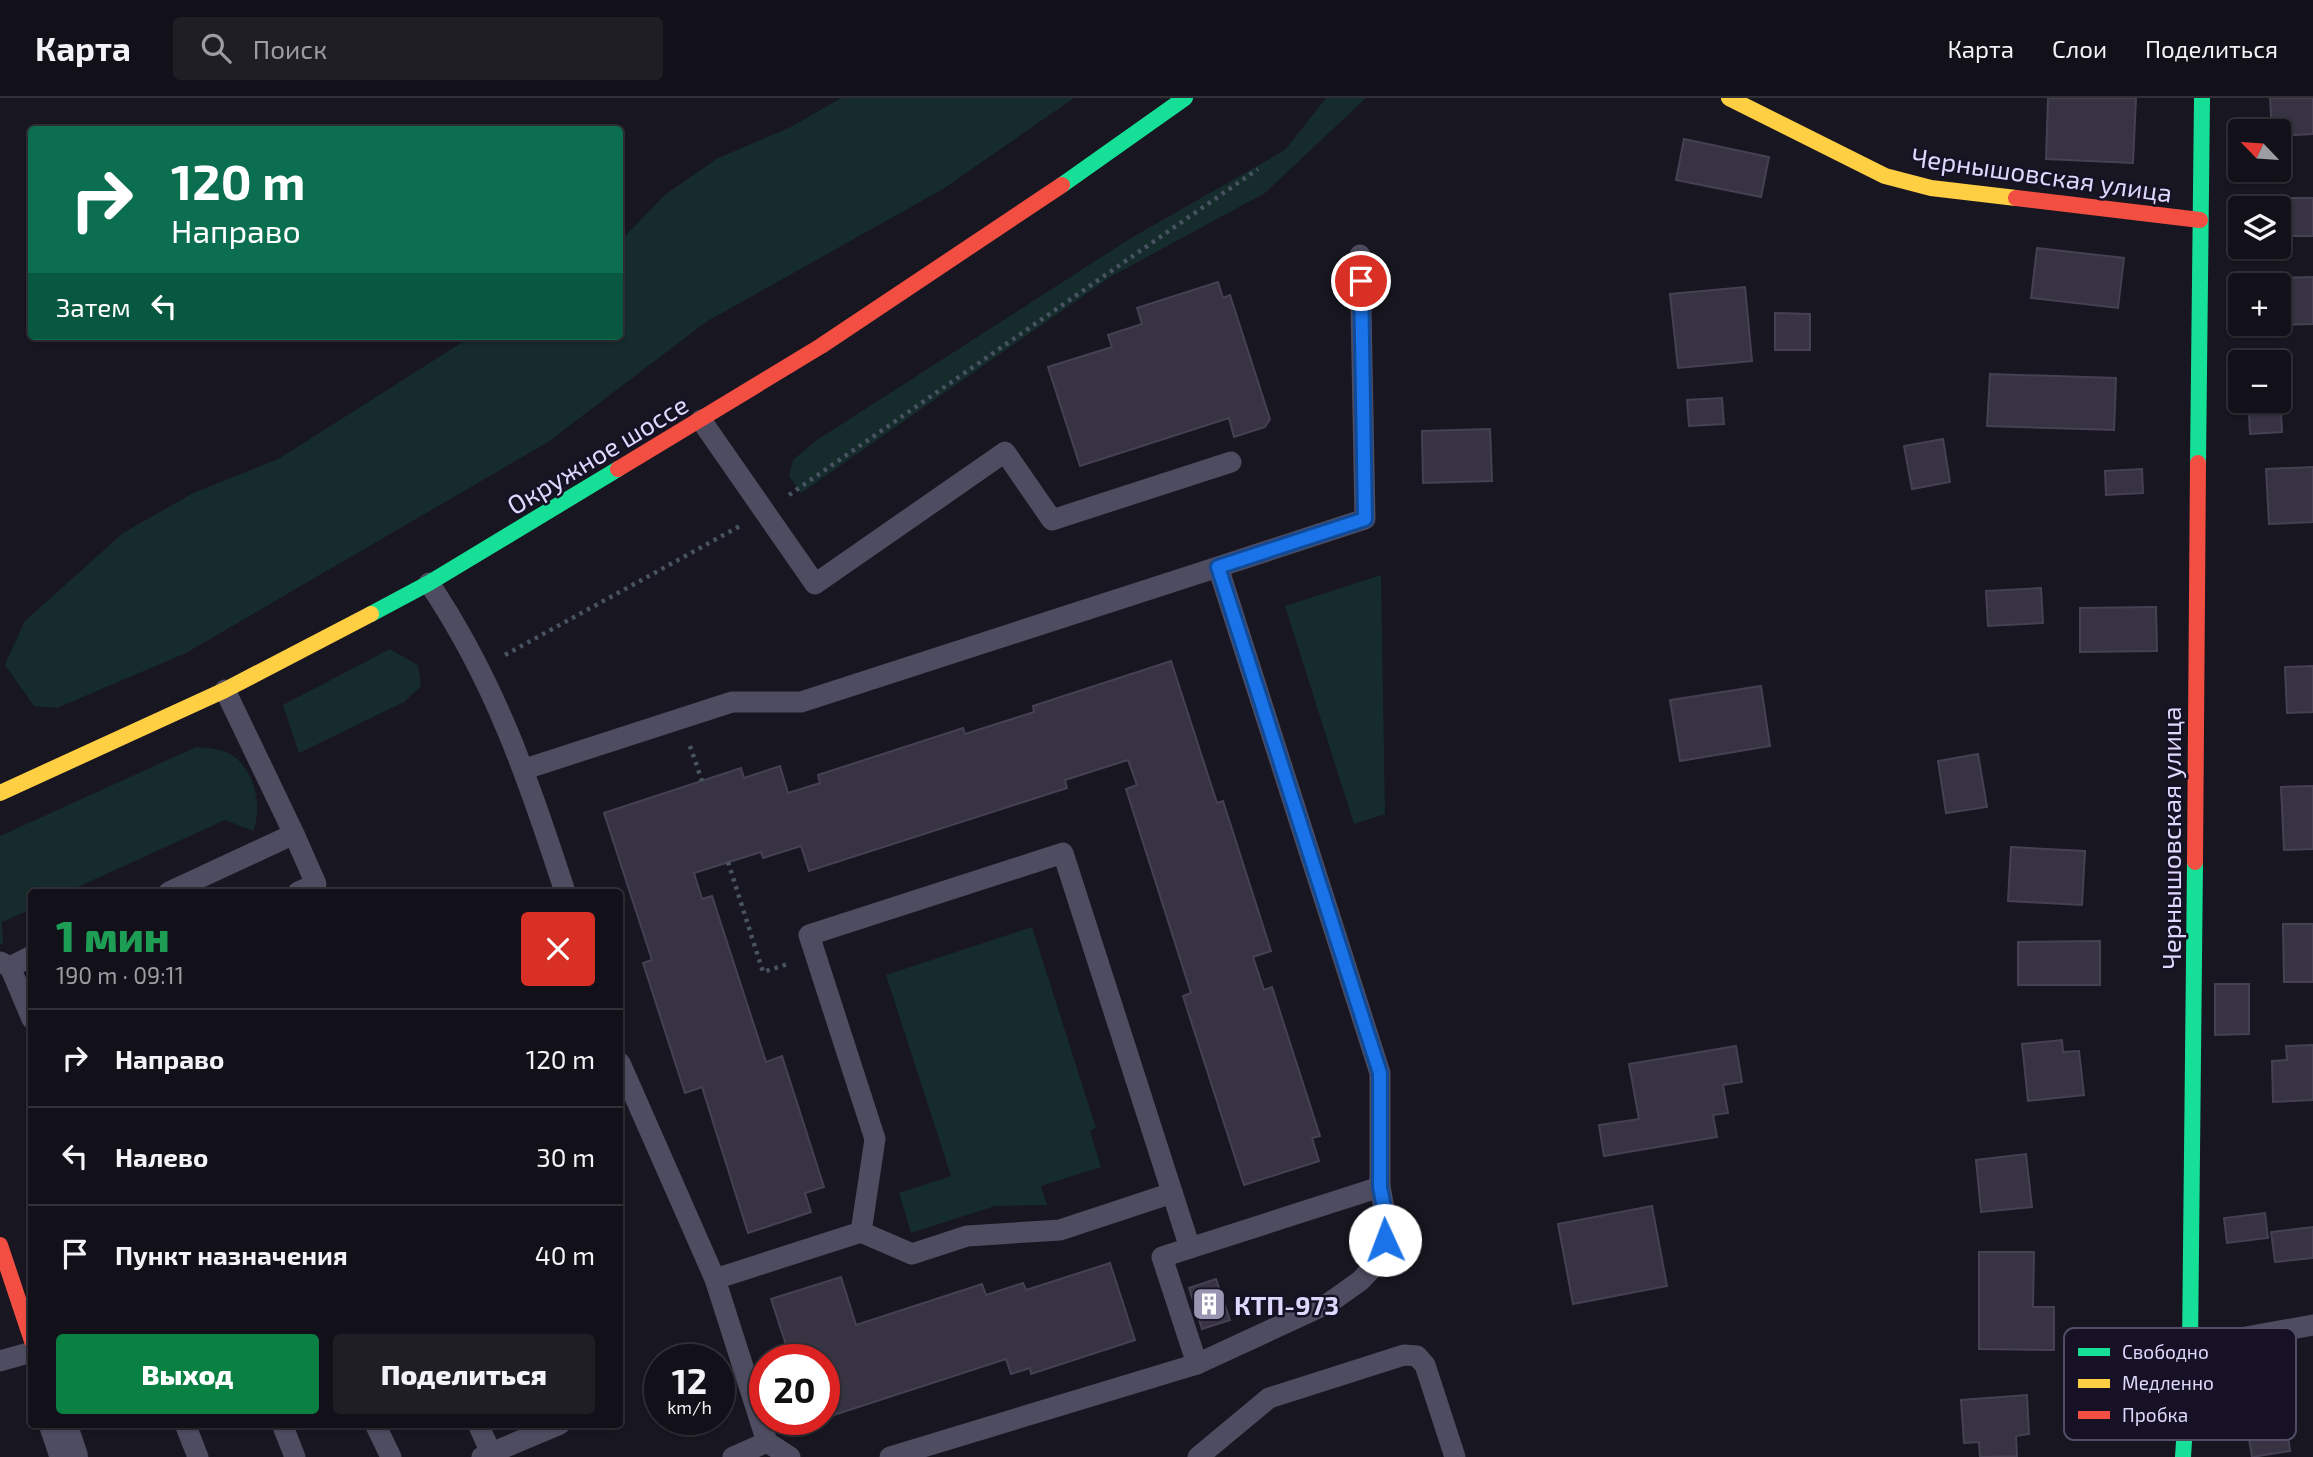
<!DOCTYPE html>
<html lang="ru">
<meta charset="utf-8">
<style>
body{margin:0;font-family:"Exo 2",sans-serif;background:#1f1e25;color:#f1f3f6;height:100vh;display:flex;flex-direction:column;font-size:26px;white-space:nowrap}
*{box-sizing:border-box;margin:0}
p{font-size:23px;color:#9c9da2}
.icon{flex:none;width:38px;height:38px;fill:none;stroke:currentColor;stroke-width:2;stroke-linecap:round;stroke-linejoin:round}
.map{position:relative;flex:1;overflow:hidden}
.details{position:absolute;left:28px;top:791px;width:595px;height:539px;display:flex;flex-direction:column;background:#121018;border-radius:7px;box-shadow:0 2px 5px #0004,0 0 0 2px #313037}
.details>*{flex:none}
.banner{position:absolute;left:28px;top:28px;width:595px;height:214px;border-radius:7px;box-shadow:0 2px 5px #0004,0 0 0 2px #313037;background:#0b6e4f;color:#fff;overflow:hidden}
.needle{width:46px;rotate:295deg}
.fabs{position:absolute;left:2228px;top:21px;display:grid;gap:14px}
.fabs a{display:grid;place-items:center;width:63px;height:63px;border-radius:7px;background:#121018;box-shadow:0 2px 5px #0004,0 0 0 2px #313037;font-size:35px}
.speed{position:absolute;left:644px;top:1246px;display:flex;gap:14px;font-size:35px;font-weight:700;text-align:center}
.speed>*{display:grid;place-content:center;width:91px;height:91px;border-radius:50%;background:#121018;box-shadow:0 2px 5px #0004,0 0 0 2px #313037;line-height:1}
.speed small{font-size:18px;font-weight:400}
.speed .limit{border:10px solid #d22;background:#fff;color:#111}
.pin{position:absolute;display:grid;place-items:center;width:60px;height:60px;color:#fff;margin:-30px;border:4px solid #fff;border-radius:50%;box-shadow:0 2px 7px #0007}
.me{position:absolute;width:77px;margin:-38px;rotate:358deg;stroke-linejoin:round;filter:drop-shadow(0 0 5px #0008)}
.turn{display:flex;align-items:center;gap:24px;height:147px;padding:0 28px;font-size:32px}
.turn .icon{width:91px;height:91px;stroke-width:2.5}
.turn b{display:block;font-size:49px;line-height:60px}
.then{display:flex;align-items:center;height:66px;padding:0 28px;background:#0003;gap:14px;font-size:26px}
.round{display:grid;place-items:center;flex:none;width:74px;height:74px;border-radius:7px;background:#1f1e25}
.summary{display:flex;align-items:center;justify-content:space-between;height:119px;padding:0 28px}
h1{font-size:42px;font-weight:800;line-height:52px;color:#1e9e55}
.action{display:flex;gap:14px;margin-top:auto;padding:14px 28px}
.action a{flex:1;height:80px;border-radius:7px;background:#0b8043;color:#fff;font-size:28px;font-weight:800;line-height:80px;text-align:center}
.action a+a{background:#1f1e25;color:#f1f3f6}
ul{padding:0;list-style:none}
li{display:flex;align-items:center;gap:21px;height:98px;padding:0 28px;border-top:2px solid #313037}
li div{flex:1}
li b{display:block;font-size:26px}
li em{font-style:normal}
header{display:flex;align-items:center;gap:42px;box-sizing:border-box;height:98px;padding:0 35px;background:#121018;border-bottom:2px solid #313037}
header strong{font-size:33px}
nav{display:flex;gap:38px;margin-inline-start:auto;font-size:24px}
.search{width:490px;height:63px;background:#1f1e25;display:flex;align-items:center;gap:18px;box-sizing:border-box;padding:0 24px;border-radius:7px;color:#9c9da2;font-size:26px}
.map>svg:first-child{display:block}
</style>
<header>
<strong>Карта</strong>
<div class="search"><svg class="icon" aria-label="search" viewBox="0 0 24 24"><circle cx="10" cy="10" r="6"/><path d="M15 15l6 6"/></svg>Поиск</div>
<nav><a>Карта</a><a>Слои</a><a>Поделиться</a></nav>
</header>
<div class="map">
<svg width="2313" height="1359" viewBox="0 0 2313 1359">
<rect width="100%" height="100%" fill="#181620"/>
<g fill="#152b2c">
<polygon points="841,0 1074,0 943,91 706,224 548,344 186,555 57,610 34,608 5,567 24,524 123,435 193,395 280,360 472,238 620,238 620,143 666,96 718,60 791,29"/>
<polygon points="1326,0 1366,0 1265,95 1112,178 801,395 789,378 793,362 817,342 1131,140 1285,52"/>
<polygon points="1381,477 1385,716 1354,726 1285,508"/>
<polygon points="390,551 418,567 421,588 404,604 299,655 283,607"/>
<path d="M196 649C210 650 226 651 237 661 256 677 262 712 253 733L225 722 67 794H32L31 811 2 824 3 847 0 845V738Z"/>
<polygon points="1032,829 1096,1030 1090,1033 1101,1069 1041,1088 1047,1107 995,1108 911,1135 899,1095 951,1078 886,877"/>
</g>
<g fill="#373342" stroke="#454153" stroke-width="2">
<polygon points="2048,0 2136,0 2133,65 2046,61"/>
<polygon points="2270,0 2313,0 2313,36 2278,38 2278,33 2272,33"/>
<polygon points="1684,41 1769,59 1761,99 1676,82"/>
<polygon points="2272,100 2313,100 2313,138 2278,138 2278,110 2272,110"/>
<polygon points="2037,150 2124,160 2118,210 2031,200"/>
<polygon points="2313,179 2313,226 2276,227 2278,187 2275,187 2275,180"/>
<polygon points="1218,184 1223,200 1230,197 1270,321 1265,329 1234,339 1229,320 1080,368 1048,269 1112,249 1108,237 1142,226 1137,210"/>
<polygon points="1745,189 1752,263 1678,270 1670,196"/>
<polygon points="1775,215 1810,216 1810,252 1775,252"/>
<polygon points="2279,255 2280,279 2278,264 2247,264 2246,257"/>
<polygon points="1990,276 2116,280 2114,332 1987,328"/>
<polygon points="1722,300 1724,326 1689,328 1687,302"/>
<polygon points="2281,313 2282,334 2250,336 2249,314"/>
<polygon points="1490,331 1492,383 1423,385 1422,333"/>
<polygon points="1943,341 1950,384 1912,391 1904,348"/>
<polygon points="2313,369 2313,424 2269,426 2266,371"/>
<polygon points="2142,371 2143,395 2106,397 2105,373"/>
<polygon points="2041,490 2043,525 1988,528 1986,493"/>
<polygon points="2156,509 2157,553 2080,554 2080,510"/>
<polygon points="1171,563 1217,705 1223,703 1271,853 1253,859 1264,892 1272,889 1320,1038 1312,1040 1319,1063 1244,1087 1183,898 1191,895 1126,691 1137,687 1128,662 1065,682 1067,690 809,773 801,748 763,760 761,754 694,775 702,801 712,798 766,964 782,958 824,1089 805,1095 811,1114 748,1135 702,989 685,995 643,865 652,862 604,715 741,670 744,680 780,668 788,695 820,685 818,677 963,630 965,636 1034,614 1033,608"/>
<polygon points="2313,568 2313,614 2287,615 2285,569"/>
<polygon points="1761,588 1770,648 1680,663 1670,602"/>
<polygon points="1978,656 1987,709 1946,715 1938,663"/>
<polygon points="2313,688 2313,751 2284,752 2281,689"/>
<polygon points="2011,749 2085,753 2082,807 2008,803"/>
<polygon points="2283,826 2313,826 2313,884 2284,884"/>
<polygon points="2100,843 2100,887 2018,887 2018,844"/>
<polygon points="2215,886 2249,886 2249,936 2215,937"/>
<polygon points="2062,942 2063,954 2079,953 2084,997 2028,1003 2022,946"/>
<polygon points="2313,947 2313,1002 2273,1004 2272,963 2287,962 2286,948"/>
<polygon points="1736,948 1742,984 1723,987 1728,1015 1713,1017 1717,1039 1604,1058 1599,1027 1639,1021 1629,966"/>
<polygon points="2026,1056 2032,1109 1981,1114 1976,1062"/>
<polygon points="1652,1108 1667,1188 1573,1206 1558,1126"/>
<polygon points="2265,1115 2268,1140 2227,1145 2224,1120"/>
<polygon points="2313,1129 2313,1160 2275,1164 2271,1134"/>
<polygon points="1979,1154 2034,1154 2033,1209 2054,1209 2054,1252 1979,1251"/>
<polygon points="1110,1165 1135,1242 1031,1276 1030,1270 1011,1276 1006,1261 834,1317 832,1310 824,1313 824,1262 791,1262 771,1201 841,1179 856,1227 982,1186 986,1197 1023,1185 1026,1192"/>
<polygon points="1216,1181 1230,1222 1202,1231 1189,1190"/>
<polygon points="660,1274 660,1308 647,1280"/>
<polygon points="2027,1297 2029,1336 2016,1338 2017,1358 1980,1359 1979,1344 1964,1345 1961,1302"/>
<polygon points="2286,1322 2290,1353 2252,1359 2247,1328"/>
</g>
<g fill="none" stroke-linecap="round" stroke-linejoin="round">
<g stroke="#485260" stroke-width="4.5" stroke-dasharray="3.5 5" stroke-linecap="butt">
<polyline points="789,397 1258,71"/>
<polyline points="505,557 740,428"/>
<polyline points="690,648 702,683"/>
<polyline points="728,764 763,874 788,866"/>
</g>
<g stroke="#4e4c60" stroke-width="21">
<polyline points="701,322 815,486 1005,354 1052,422 1231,364"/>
<polyline points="1218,469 1365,421 1360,157"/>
<path d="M429 485C495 583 529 683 565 794"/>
<polyline points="525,671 732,604 801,604 1218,469 1380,975 1380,1089 1387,1126 1383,1159 1360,1183 1329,1205 1197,1266 890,1359"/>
<polyline points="294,736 316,786 298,794"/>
<polyline points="169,794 294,736 225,592"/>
<polyline points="0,864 10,869 32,858"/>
<polyline points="10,869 32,921"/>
<polyline points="620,965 715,1181 767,1344 790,1359"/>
<polyline points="861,1134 875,1041 809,837 1063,755 1190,1150 1380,1089"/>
<polyline points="1190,1150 1162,1159 1197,1266"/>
<polyline points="715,1181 861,1134 912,1156 967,1138 1060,1132 1172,1095"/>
<polyline points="2190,1249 2313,1227"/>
<polyline points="0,1263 32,1254"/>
<polyline points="185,1326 198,1359"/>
<polyline points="282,1326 295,1359"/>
<polyline points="375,1326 391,1359"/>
<polyline points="478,1326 491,1355"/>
<polyline points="482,1359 560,1326"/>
<polyline points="733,1359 767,1344"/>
<polyline points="1198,1359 1269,1300 1404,1257 1417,1258 1425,1267 1455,1359"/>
</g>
<polyline stroke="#4e4c60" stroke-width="38" points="58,1326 69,1359"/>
<g stroke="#16e098" stroke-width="16">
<polyline points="1062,87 1185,0"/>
<polyline points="2198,365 2202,0"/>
<polyline points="371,516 429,485 618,371"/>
<polyline points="2183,1359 2190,1249 2195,764"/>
</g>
<g stroke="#ffcf43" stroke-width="16">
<polyline points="1729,0 1885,78 1931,90 2016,100"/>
<polyline points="0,695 225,592 371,516"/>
</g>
<g stroke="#f24e42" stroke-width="16">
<polyline points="2016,100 2200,122"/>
<polyline points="618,371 821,248 1062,87"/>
<polyline points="2195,764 2198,365"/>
<polyline points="0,1147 32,1243"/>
</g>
</g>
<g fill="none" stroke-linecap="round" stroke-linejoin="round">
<g stroke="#114b97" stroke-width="18">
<polyline id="route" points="1361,183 1365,421 1218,469 1380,975 1380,1089 1387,1126 1385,1142"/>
</g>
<use href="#route" stroke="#1a73e8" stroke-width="12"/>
</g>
<defs>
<g id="building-square" transform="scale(1.75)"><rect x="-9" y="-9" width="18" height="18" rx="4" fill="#9994af" stroke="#161125"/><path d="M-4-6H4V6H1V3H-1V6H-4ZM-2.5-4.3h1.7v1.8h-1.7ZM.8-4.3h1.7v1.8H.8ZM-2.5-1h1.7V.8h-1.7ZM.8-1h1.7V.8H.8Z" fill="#fff"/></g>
</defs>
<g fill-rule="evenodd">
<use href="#building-square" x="1209" y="1206"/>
</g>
<g text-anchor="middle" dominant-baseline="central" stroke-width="5" stroke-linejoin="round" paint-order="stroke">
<g font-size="26" fill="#ded8fc" stroke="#161125">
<text transform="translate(2042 76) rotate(8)">Чернышовская улица</text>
<text transform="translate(597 356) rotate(-31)">Окружное шоссе</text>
<text transform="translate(2170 740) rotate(-90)">Чернышовская улица</text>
</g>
<g font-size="26" font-weight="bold" fill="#ded8fc" stroke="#161125" text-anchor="start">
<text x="1234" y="1206">КТП-973</text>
</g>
</g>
<rect x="2064" y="1230" width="232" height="112" rx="10" fill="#161125" stroke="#524d66" stroke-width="2"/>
<rect x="2078" y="1250" width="32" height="8" fill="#16e098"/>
<rect x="2078" y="1281" width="32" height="9" fill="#ffcf43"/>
<rect x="2078" y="1313" width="32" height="8" fill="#f24e42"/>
<g font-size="19" fill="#ded8fc">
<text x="2122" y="1261">Свободно</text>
<text x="2122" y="1292">Медленно</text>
<text x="2122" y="1324">Пробка</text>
</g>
</svg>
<div class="fabs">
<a><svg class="needle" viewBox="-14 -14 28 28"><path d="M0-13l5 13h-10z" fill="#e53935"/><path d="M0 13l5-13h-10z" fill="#9c9da2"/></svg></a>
<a><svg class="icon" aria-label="layers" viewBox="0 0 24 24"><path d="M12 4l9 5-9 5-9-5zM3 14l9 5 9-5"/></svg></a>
<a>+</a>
<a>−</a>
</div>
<div class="speed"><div>12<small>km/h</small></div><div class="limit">20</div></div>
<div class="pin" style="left:1361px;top:183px;background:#d93025"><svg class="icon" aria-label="arrive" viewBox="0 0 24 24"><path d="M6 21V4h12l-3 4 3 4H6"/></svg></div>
<svg class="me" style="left:1385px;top:1142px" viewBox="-20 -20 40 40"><circle r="19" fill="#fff"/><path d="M0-13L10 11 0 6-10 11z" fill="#1a73e8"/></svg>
<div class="banner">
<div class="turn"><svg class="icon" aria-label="right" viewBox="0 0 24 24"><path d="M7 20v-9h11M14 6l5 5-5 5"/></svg><div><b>120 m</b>Направо</div></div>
<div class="then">Затем<svg class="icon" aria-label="left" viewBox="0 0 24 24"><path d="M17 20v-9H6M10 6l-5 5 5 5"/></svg></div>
</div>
<section class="details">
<div class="summary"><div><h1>1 мин</h1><p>190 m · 09:11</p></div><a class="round" style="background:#d93025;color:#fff"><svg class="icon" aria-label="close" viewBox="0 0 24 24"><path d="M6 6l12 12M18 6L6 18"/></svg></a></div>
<ul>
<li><svg class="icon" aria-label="right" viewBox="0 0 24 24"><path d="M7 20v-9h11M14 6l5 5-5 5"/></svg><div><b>Направо</b></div><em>120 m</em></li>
<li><svg class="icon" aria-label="left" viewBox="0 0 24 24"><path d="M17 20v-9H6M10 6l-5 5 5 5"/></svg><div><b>Налево</b></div><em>30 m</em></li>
<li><svg class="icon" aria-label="arrive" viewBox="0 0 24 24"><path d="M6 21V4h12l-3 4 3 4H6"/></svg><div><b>Пункт назначения</b></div><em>40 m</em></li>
</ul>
<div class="action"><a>Выход</a><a>Поделиться</a></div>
</section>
</div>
